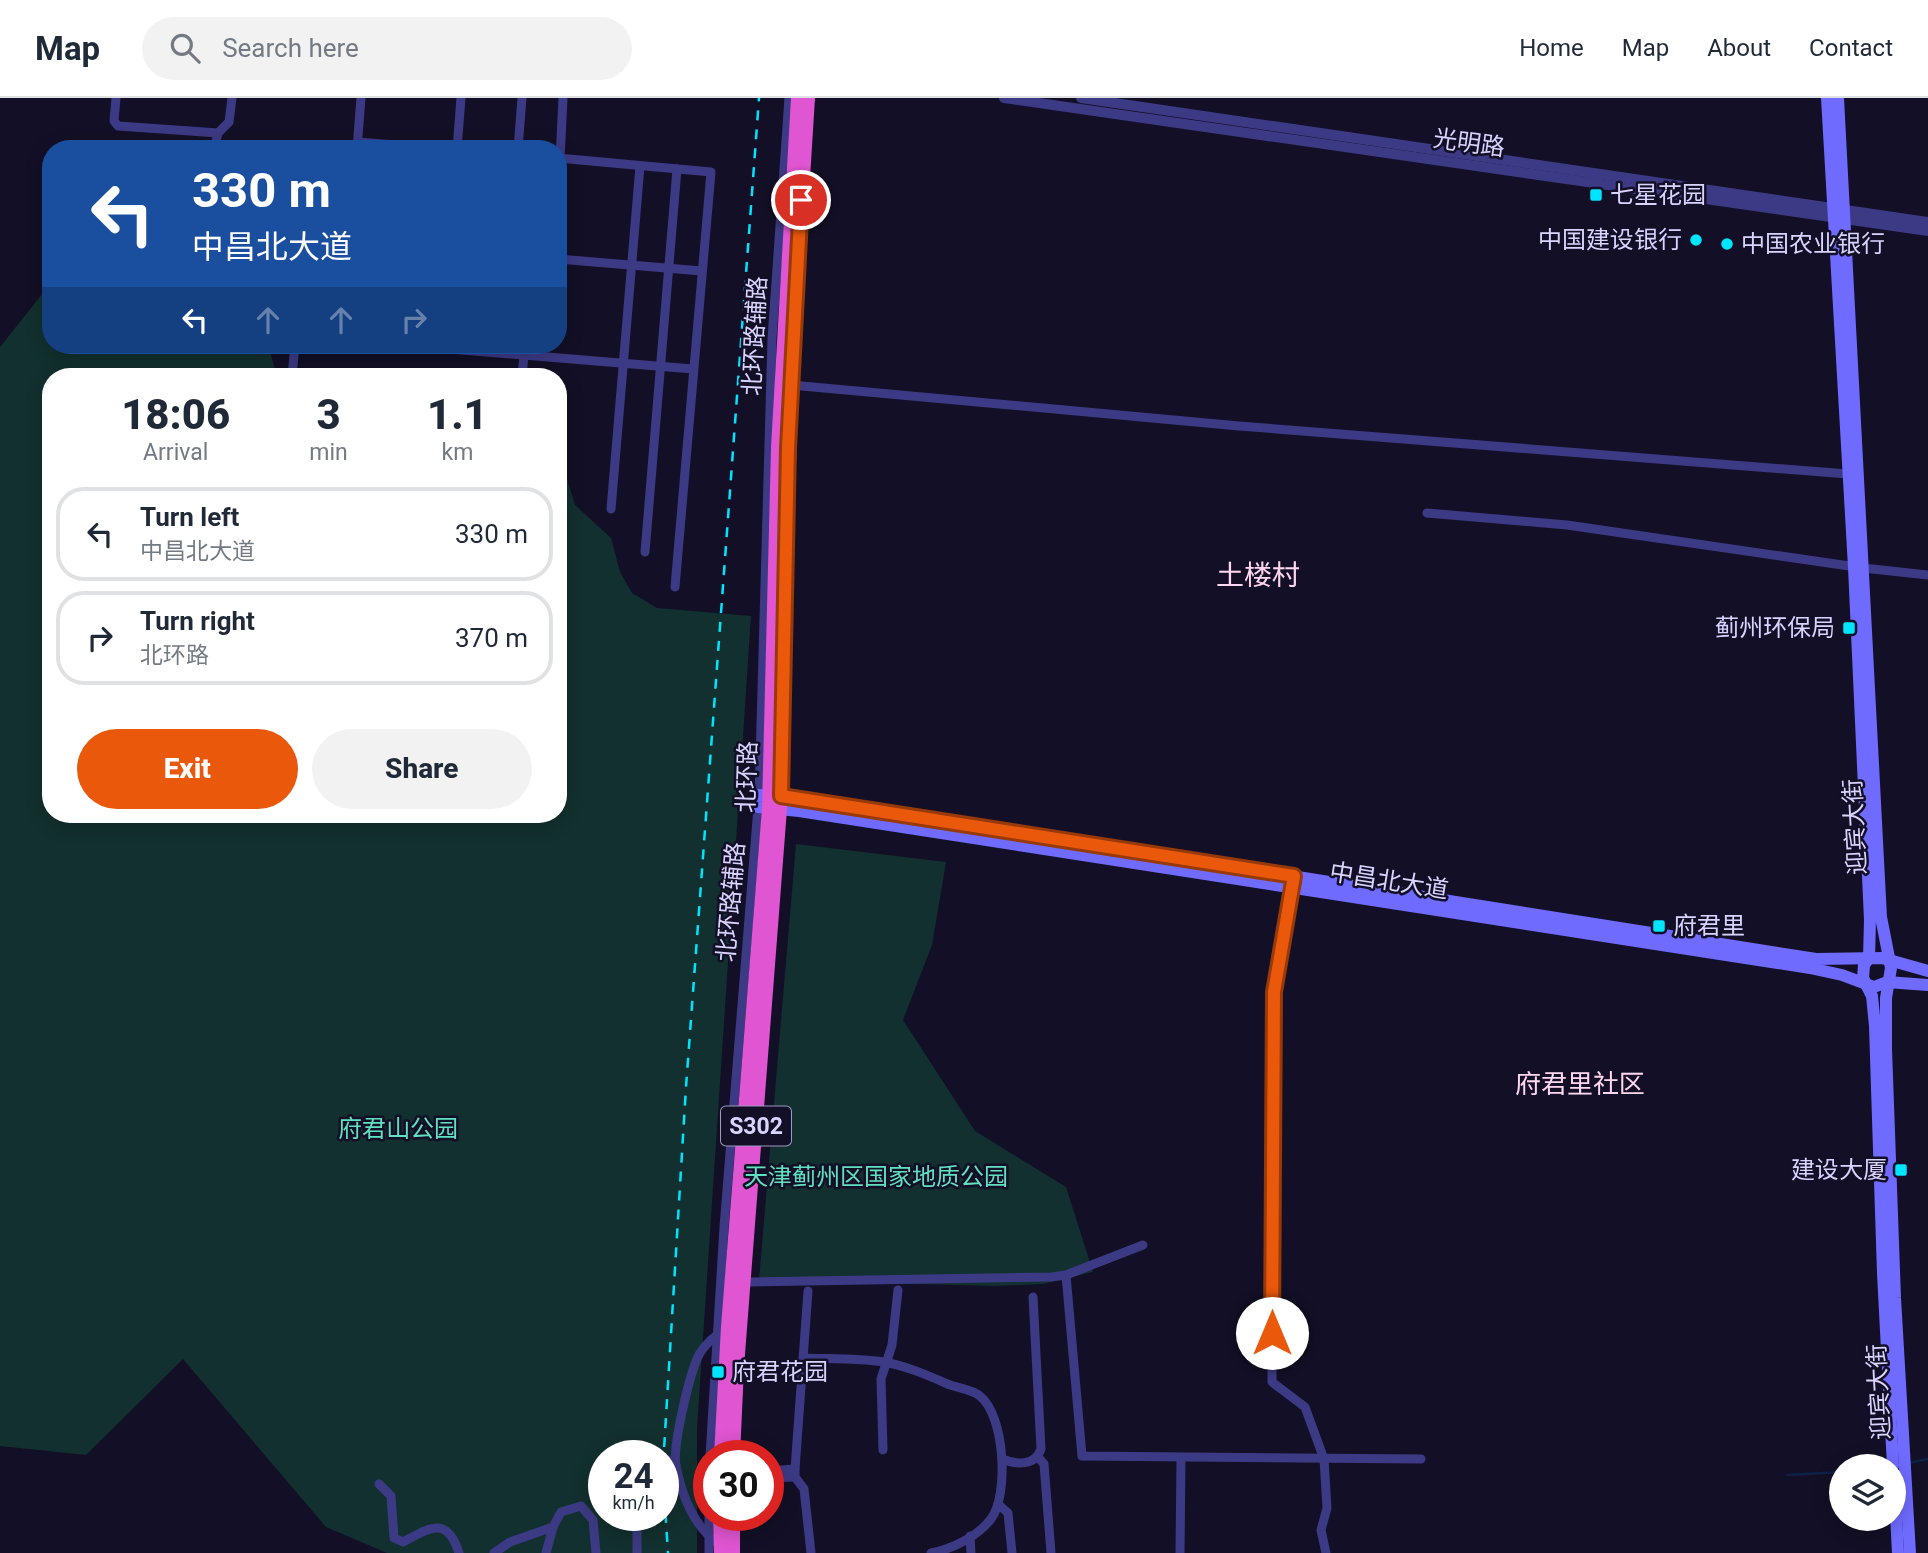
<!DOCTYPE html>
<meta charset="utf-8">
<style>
body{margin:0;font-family:Roboto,"Noto Sans SC",sans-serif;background:#f2f2f3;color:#1f2937;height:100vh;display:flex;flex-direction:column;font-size:26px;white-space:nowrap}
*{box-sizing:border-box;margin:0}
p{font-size:23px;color:#747a83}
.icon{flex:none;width:38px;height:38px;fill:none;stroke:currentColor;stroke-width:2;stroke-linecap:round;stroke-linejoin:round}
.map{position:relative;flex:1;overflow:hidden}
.side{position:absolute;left:42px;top:270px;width:525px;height:455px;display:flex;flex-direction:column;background:#fff;border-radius:28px;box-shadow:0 4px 18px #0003}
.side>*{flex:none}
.banner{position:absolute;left:42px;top:42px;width:525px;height:214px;border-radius:28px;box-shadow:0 4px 18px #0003;background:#1a4fa0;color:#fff;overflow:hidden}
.tools{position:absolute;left:1829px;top:1356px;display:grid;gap:14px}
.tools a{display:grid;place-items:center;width:77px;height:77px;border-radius:50%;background:#fff;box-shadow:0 4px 18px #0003;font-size:35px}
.speed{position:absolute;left:588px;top:1342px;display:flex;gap:14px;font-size:35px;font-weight:700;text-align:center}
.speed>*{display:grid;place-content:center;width:91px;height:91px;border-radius:50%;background:#fff;box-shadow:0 4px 18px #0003;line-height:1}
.speed small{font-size:18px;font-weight:400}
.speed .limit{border:10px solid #d22;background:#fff;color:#111}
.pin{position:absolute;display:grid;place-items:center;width:60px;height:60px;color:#fff;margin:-30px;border:4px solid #fff;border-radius:50%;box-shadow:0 2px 7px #0007}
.me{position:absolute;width:77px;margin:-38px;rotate:0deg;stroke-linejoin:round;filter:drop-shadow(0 0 5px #0008)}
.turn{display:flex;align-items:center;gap:24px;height:147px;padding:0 35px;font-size:32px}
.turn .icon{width:91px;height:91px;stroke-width:2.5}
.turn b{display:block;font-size:49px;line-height:60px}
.lanes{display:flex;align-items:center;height:66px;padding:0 35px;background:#0003;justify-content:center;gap:35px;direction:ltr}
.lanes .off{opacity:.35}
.eta{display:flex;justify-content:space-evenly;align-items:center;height:119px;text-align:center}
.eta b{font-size:42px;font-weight:800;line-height:49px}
.action{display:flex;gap:14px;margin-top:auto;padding:14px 35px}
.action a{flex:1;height:80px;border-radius:42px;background:#ea580c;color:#fff;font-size:28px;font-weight:800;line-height:80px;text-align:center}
.action a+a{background:#f2f2f3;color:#1f2937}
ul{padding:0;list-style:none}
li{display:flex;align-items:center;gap:21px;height:94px;margin:0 14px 10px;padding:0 21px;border:4px solid #e0e1e3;border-radius:28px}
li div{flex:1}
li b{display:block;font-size:26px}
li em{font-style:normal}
header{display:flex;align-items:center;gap:42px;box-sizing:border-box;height:98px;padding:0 35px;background:#fff;border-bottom:2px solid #e0e1e3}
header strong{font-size:33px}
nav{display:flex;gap:38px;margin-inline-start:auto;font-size:24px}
.search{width:490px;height:63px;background:#f2f2f3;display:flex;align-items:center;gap:18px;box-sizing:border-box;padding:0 24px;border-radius:38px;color:#747a83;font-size:26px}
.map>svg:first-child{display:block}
</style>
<header>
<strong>Map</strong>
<div class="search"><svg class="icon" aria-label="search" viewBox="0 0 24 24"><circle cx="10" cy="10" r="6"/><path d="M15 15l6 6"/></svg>Search here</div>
<nav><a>Home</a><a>Map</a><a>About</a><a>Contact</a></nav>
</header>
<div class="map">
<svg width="1928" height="1455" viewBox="0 0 1928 1455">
<rect width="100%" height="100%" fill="#130f26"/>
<g fill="#12302f" fill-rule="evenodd">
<path d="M51 185V247H268L277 278H51V716H558V366L564 371 575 407 611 440 620 474 632 495 657 510 751 518 697 1331V1455H387L326 1429 183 1261 86 1357 0 1348V249ZM604 1358H663V1418H604Z"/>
<polygon points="796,746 946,764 932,847 903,922 975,1033 1066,1089 1093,1174 1043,1186 995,1188 759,1182"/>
</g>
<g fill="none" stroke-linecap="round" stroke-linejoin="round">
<g stroke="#0c2248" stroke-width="2.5">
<polyline points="1908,1365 1928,1361"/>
<polyline points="1788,1377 1841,1374"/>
</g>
<g stroke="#3d3a85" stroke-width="9">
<polyline points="116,0 114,23 118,28 218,35"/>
<polyline points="358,44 447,51"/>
<polyline points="214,51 218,35 229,24 232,0"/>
<polyline points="357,51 361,0"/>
<polyline points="457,51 461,0"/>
<polyline points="518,51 522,0"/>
<polyline points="558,60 711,74 675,489"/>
<polyline points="560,61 563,0"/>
<polyline points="558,161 702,173"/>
<polyline points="402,247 693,271"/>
<polyline points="292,278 295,247"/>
<polyline points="522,278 525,247"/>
<polyline points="791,287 1239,328 1848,376"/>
<polyline points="611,411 640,68"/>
<polyline points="1427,415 1567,427 1863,470 1928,477"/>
<polyline points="645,454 677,71"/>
<polyline points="1292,787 1274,894 1272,1284 1305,1309 1324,1361 1327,1410 1321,1432 1326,1455"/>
<polyline points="1066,1177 1082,1358 1421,1361"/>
<polyline points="749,1184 1051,1179 1066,1177 1143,1147"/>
<polyline points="808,1193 795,1371 795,1379 804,1391 811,1455"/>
<path d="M718 1236C709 1243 701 1251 697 1261 689 1280 672 1349 676 1368 682 1398 695 1430 720 1447"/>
<path d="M803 1260C830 1261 857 1260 884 1264 907 1268 929 1278 950 1287 959 1290 973 1292 980 1298 1005 1318 1009 1397 991 1421 977 1439 952 1451 931 1455"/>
<polyline points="883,1352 881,1281 892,1247 898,1192"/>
<polyline points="630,1358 655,1358"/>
<polyline points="710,1358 724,1129 759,697 772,241 789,0"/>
<polyline points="663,1359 676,1367"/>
<polyline points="1038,1359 1044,1366 1051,1455"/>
<path d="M1002 1361C1017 1367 1035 1368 1041 1351L1033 1199"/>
<polyline points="768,1373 795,1371"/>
<polyline points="768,1380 795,1379"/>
<path d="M379 1386 391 1398 394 1440 403 1444C429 1430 447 1417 459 1455"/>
<polyline points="998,1406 1008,1415 1012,1455"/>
<polyline points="709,1409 709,1455"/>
<polyline points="632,1418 637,1430 637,1455"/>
<polyline points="970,1438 971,1455"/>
<polyline points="494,1455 510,1444 553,1429"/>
<polyline points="546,1455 553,1429 561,1414 581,1408 593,1422 596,1455"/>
<polyline points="1180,1455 1181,1360"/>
</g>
<g stroke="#3d3a85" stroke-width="10">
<polyline points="1004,0 1928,133"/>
<polyline points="1081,0 1928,124"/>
</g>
<g stroke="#6f6bff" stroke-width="12">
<polyline points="1827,0 1854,469 1870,822 1869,860 1864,867 1863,880 1872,898 1875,928 1883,1175 1893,1368"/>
<polyline points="1838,0 1881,819 1891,870 1886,900 1886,951 1895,1200 1910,1455"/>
<polyline points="759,697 800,700 1816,861 1882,860 1928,873"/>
<polyline points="758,709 799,713 1810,870 1842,877 1874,889 1887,884 1928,887"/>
<polyline points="1894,1378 1898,1455"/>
</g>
<g stroke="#e055d1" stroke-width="14">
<polyline points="787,417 795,208 808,0"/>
<polyline points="721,1358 728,1229 769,710 778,350 798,0"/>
<polyline points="733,1358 737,1269 780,711 786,483"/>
<polyline points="720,1418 721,1455"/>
<polyline points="733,1418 733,1455"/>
</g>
<g stroke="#00e5ff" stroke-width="2.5" stroke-dasharray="10 9" stroke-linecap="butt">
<polyline points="663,1368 686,989 759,0"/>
<polyline points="663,1377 668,1455"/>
</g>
</g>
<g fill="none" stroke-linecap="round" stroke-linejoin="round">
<g stroke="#983908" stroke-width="18">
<polyline id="route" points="801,102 788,350 781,698 1294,778 1274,894 1272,1235"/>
</g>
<use href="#route" stroke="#ea580c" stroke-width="12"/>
</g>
<g fill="#00e5ff" stroke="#130f26" stroke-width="2.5">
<rect x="1589" y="90" width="14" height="14" rx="3.5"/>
<circle cx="1696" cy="142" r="7"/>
<circle cx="1727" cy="146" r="7"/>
<rect x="1842" y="523" width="14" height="14" rx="3.5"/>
<rect x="1652" y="821" width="14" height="14" rx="3.5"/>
<rect x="1894" y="1065" width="14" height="14" rx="3.5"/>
<rect x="711" y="1267" width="14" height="14" rx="3.5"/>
</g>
<g text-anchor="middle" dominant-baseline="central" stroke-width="5" stroke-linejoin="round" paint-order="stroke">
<rect fill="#130f26" stroke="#9e99be" stroke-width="2" x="721" y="1008.5" width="70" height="39" rx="5"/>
<g font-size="23" font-weight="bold" fill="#d9d4ff">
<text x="756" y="1028">S302</text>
</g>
<g font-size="24" fill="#d9d4ff" stroke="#130f26">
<text transform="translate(1469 45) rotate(8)">光明路</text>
<text transform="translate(755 238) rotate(-87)">北环路辅路</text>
<text transform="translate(747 679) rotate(-88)">北环路</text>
<text transform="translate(1855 729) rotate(-93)">迎宾大街</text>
<text transform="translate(1389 783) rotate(9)">中昌北大道</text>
<text transform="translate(731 804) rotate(-85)">北环路辅路</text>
<text transform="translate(1879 1294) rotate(-93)">迎宾大街</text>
</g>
<g font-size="24" fill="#d9d4ff" stroke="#130f26" text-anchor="start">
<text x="1610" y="97">七星花园</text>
<text x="1682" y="142" text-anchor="end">中国建设银行</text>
<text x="1741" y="146">中国农业银行</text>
<text x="1835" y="530" text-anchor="end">蓟州环保局</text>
<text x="1673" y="828">府君里</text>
<text x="1887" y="1072" text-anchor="end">建设大厦</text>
<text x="732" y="1274">府君花园</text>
</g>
<g font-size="24" fill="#5fe0c0" stroke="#130f26">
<text x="398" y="1031">府君山公园</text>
<text x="876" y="1079">天津蓟州区国家地质公园</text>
</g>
<g font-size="26" fill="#ffd6f0" stroke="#130f26">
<text x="1580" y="986">府君里社区</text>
</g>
<g font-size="28" fill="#ffd6f0" stroke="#130f26">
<text x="1258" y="477">土楼村</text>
</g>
</g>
</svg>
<div class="tools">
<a><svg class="icon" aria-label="layers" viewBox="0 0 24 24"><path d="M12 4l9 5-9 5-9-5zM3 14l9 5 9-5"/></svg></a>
</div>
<div class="speed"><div>24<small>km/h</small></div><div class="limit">30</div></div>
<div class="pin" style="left:801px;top:102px;background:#d93025"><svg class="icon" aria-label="arrive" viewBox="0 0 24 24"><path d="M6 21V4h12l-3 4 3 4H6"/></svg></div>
<svg class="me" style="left:1272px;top:1235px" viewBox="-20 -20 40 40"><circle r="19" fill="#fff"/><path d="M0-13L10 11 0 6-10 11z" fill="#ea580c"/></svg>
<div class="banner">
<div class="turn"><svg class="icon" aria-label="left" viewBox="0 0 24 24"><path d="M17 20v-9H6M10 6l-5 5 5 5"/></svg><div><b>330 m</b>中昌北大道</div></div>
<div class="lanes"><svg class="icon" aria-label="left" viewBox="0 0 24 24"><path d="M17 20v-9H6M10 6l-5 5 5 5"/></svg><svg class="icon off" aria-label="ahead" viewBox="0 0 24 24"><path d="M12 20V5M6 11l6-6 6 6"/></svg><svg class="icon off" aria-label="ahead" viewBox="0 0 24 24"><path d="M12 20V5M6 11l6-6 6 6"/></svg><svg class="icon off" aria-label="right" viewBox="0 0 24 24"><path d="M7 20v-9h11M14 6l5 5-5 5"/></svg></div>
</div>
<section class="side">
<div class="eta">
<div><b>18:06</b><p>Arrival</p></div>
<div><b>3</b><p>min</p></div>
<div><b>1.1</b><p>km</p></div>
</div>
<ul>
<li><svg class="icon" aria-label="left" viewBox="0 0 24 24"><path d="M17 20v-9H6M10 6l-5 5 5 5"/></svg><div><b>Turn left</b><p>中昌北大道</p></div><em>330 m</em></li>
<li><svg class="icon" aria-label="right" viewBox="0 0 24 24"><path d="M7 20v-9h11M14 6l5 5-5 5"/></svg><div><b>Turn right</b><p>北环路</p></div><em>370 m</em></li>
</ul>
<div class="action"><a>Exit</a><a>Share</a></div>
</section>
</div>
